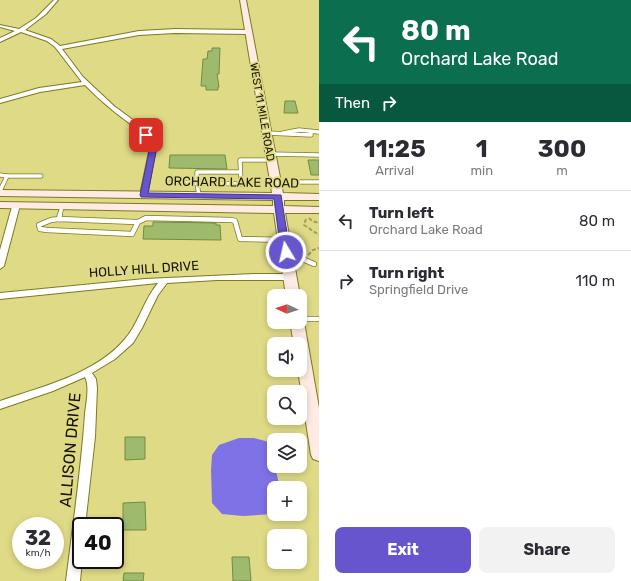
<!DOCTYPE html>
<meta charset="utf-8">
<style>
body{margin:0;font-family:Rubik,sans-serif;background:#f2f2f3;color:#2b2b33;height:100vh;display:flex;flex-direction:column;font-size:15px;white-space:nowrap}
*{box-sizing:border-box;margin:0}
p{font-size:13px;color:#7c7c81}
.icon{flex:none;width:22px;height:22px;fill:none;stroke:currentColor;stroke-width:2;stroke-linecap:round;stroke-linejoin:round}
.map{position:relative;flex:1;overflow:hidden}
.drawer{display:flex;flex-direction:column;background:#fff;width:312px}
.drawer>*{flex:none}
.guide{background:#0b6e4f;color:#fff;overflow:hidden}
.needle{width:26px;rotate:274deg}
.fabs{position:absolute;left:267px;top:289px;display:grid;gap:8px}
.fabs a{display:grid;place-items:center;width:40px;height:40px;border-radius:8px;background:#fff;box-shadow:0 2px 6px #0003;font-size:20px}
.speed{position:absolute;left:12px;top:517px;display:flex;gap:8px;font-size:20px;font-weight:700;text-align:center}
.speed>*{display:grid;place-content:center;width:52px;height:52px;border-radius:50%;background:#fff;box-shadow:0 2px 6px #0003;line-height:1}
.speed small{font-size:10px;font-weight:400}
.speed .limit{border:2px solid #111;border-radius:6px;background:#fff;color:#111}
.pin{position:absolute;display:grid;place-items:center;width:34px;height:34px;color:#fff;margin:-17px;border-radius:8px;box-shadow:0 2px 6px #0006}
.me{position:absolute;width:44px;margin:-22px;rotate:351deg;stroke-linejoin:round;filter:drop-shadow(0 0 3px #0008)}
.turn{display:flex;align-items:center;gap:14px;height:84px;padding:0 16px;font-size:18px}
.turn .icon{width:52px;height:52px;stroke-width:2.5}
.turn b{display:block;font-size:28px;line-height:34px}
.then{display:flex;align-items:center;height:38px;padding:0 16px;background:#0003;gap:8px;font-size:15px}
.eta{display:flex;justify-content:space-evenly;align-items:center;height:68px;text-align:center}
.eta b{font-size:24px;font-weight:700;line-height:28px}
.action{display:flex;gap:8px;margin-top:auto;padding:8px 16px}
.action a{flex:1;height:46px;border-radius:8px;background:#6755ce;color:#fff;font-size:16px;font-weight:700;line-height:46px;text-align:center}
.action a+a{background:#f2f2f3;color:#2b2b33}
ul{padding:0;list-style:none}
li{display:flex;align-items:center;gap:12px;height:60px;padding:0 16px;border-top:1px solid #e1e1e2}
li div{flex:1}
li b{display:block;font-size:15px}
li em{font-style:normal}
main{display:flex;flex:1;min-height:0}
.map>svg:first-child{display:block}
</style>
<main>
<div class="map">
<svg width="319" height="581" viewBox="0 0 319 581">
<rect width="100%" height="100%" fill="#dfda86"/>
<polygon fill="#7f72e6" points="239,438 254,438 269,442 280,488 274,488 274,514 243,516 222,514 212,503 211,470 212,455 219,445"/>
<g fill="#9dba6d" stroke="#728c41">
<polygon points="212,48 220,48 219,74 217,74 219,87 218,87 218,90 206,90 206,86 201,86 203,59 207,59 208,51 212,51"/>
<polygon points="285,101 295,101 298,113 284,113"/>
<polygon points="170,155 225,155 227,169 169,168"/>
<polygon points="308,160 319,160 319,175 311,175"/>
<polygon points="153,222 216,223 216,225 220,225 221,240 143,239 144,226 153,226"/>
<polygon points="125,437 145,437 145,459 125,460"/>
<polygon points="145,502 146,530 123,530 123,503"/>
<polygon points="232,557 249,557 251,581 233,581"/>
<polygon points="124,573 144,573 143,581 123,581"/>
</g>
<g fill="none" stroke-linecap="round" stroke-linejoin="round">
<g stroke="#7f7921" stroke-width="5">
<g id="lane-far1">
<polyline points="266,133 311,135 311,132"/>
<polyline points="283,133 299,130 319,132"/>
<polyline points="270,154 319,155"/>
<polyline points="0,175 7,176"/>
<polyline points="171,182 197,183 197,172 240,172"/>
<polyline points="300,182 319,182"/>
<polyline points="0,191 7,176 41,176"/>
<polyline points="199,196 197,183 241,184 240,160 271,160"/>
<polyline points="60,215 62,206"/>
</g>
</g>
<g stroke="#7f7921" stroke-width="6">
<g id="lane">
<polyline points="59,219 60,214"/>
<polyline points="136,222 59,219 51,220 39,225 40,229 47,230 132,234 138,222 146,218 232,220 235,221 240,239 284,240"/>
<polyline points="288,253 314,264"/>
<polyline points="300,319 319,319"/>
</g>
</g>
<g stroke="#7f7921" stroke-width="2">
<g id="street">
<path d="M54 0H58L46 14 25 30 51 39 60 46 139 31 175 29 248 30 251 32 248 34 175 33 139 35 62 49 83 77 114 106 137 123 153 140 156 147 147 197H144L140 195 150 147C144 130 123 120 110 108 101 101 93 93 85 85L40 92 0 103V99L39 88 82 82 55 47 47 41 21 32 0 42V38L15 31 0 27V25L19 29 36 18Z"/>
<polygon points="13,203 19,203 20,205 4,266 0,269 0,250"/>
<path d="M254 274H290L294 277 290 280H217L167 283 158 295 142 328 133 343 115 359 92 373 96 379 97 388 95 437 85 526H81L82 560 80 581H66C73 525 81 470 85 414 86 403 90 387 85 377L53 391 0 409V401C41 387 96 374 125 339 139 323 143 301 158 283L0 299V293L145 279Z"/>
</g>
</g>
<g stroke="#7f7921" stroke-width="2">
<g id="secondary">
<polygon points="240,0 246,0 283,193 319,194 319,200 284,200 284,206 319,207 319,213 285,213 300,296 286,296 274,213 0,208 0,202 273,206 273,200 0,196 0,190 272,193"/>
<polygon points="300,319 304,322 319,408 319,461 313,459 311,455 298,370 300,370 300,344 294,344 290,322 300,322"/>
</g>
</g>
<g stroke="#a29e5d" stroke-width="2" stroke-dasharray="4 2" stroke-linecap="butt">
<polyline points="309,218 312,221 319,223"/>
<polyline points="306,219 304,225 319,235"/>
<polyline points="308,255 313,250 319,248"/>
</g>
<use href="#lane-far1" stroke="#fff" stroke-width="3.5"/>
<use href="#lane" stroke="#fff" stroke-width="4.5"/>
<use href="#street" fill="#fff" fill-rule="evenodd"/>
<use href="#secondary" fill="#feece4" fill-rule="evenodd"/>
</g>
<polygon fill="#6755ce" stroke="#433786" points="144,134 149,134 157,147 148,193 281,195 290,252 289,253 286,254 281,252 274,199 141,197 140,195 150,147 143,135"/>
<g text-anchor="middle" dominant-baseline="central" stroke-width="3.5" stroke-linejoin="round" paint-order="stroke">
<g font-size="11" fill="#161400" stroke="#dfda86">
<text transform="translate(262 112) rotate(80)">WEST 11 MILE ROAD</text>
</g>
<g font-size="13" fill="#161400" stroke="#dfda86">
<text transform="translate(232 182) rotate(1)">ORCHARD LAKE ROAD</text>
<text transform="translate(144 269) rotate(-4)">HOLLY HILL DRIVE</text>
</g>
<g font-size="16" fill="#161400" stroke="#dfda86">
<text transform="translate(70 450) rotate(-85)">ALLISON DRIVE</text>
</g>
</g>
</svg>
<div class="fabs">
<a><svg class="needle" viewBox="-14 -14 28 28"><path d="M0-13l5 13h-10z" fill="#e53935"/><path d="M0 13l5-13h-10z" fill="#7c7c81"/></svg></a>
<a><svg class="icon" aria-label="sound" viewBox="0 0 24 24"><path d="M4 9h4l5-4v14l-5-4H4zM17 9q2 3 0 6"/></svg></a>
<a><svg class="icon" aria-label="search" viewBox="0 0 24 24"><circle cx="10" cy="10" r="6"/><path d="M15 15l6 6"/></svg></a>
<a><svg class="icon" aria-label="layers" viewBox="0 0 24 24"><path d="M12 4l9 5-9 5-9-5zM3 14l9 5 9-5"/></svg></a>
<a>+</a>
<a>−</a>
</div>
<div class="speed"><div>32<small>km/h</small></div><div class="limit">40</div></div>
<div class="pin" style="left:146px;top:135px;background:#d93025"><svg class="icon" aria-label="arrive" viewBox="0 0 24 24"><path d="M6 21V4h12l-3 4 3 4H6"/></svg></div>
<svg class="me" style="left:286px;top:252px" viewBox="-20 -20 40 40"><circle r="17" fill="#6755ce" stroke="#fff" stroke-width="3"/><path d="M0-11L8 9 0 5-8 9z" fill="#fff"/></svg>
</div>
<section class="drawer">
<div class="guide">
<div class="turn"><svg class="icon" aria-label="left" viewBox="0 0 24 24"><path d="M17 20v-9H6M10 6l-5 5 5 5"/></svg><div><b>80 m</b>Orchard Lake Road</div></div>
<div class="then">Then<svg class="icon" aria-label="right" viewBox="0 0 24 24"><path d="M7 20v-9h11M14 6l5 5-5 5"/></svg></div>
</div>
<div class="eta">
<div><b>11:25</b><p>Arrival</p></div>
<div><b>1</b><p>min</p></div>
<div><b>300</b><p>m</p></div>
</div>
<ul>
<li><svg class="icon" aria-label="left" viewBox="0 0 24 24"><path d="M17 20v-9H6M10 6l-5 5 5 5"/></svg><div><b>Turn left</b><p>Orchard Lake Road</p></div><em>80 m</em></li>
<li><svg class="icon" aria-label="right" viewBox="0 0 24 24"><path d="M7 20v-9h11M14 6l5 5-5 5"/></svg><div><b>Turn right</b><p>Springfield Drive</p></div><em>110 m</em></li>
</ul>
<div class="action"><a>Exit</a><a>Share</a></div>
</section>
</main>
